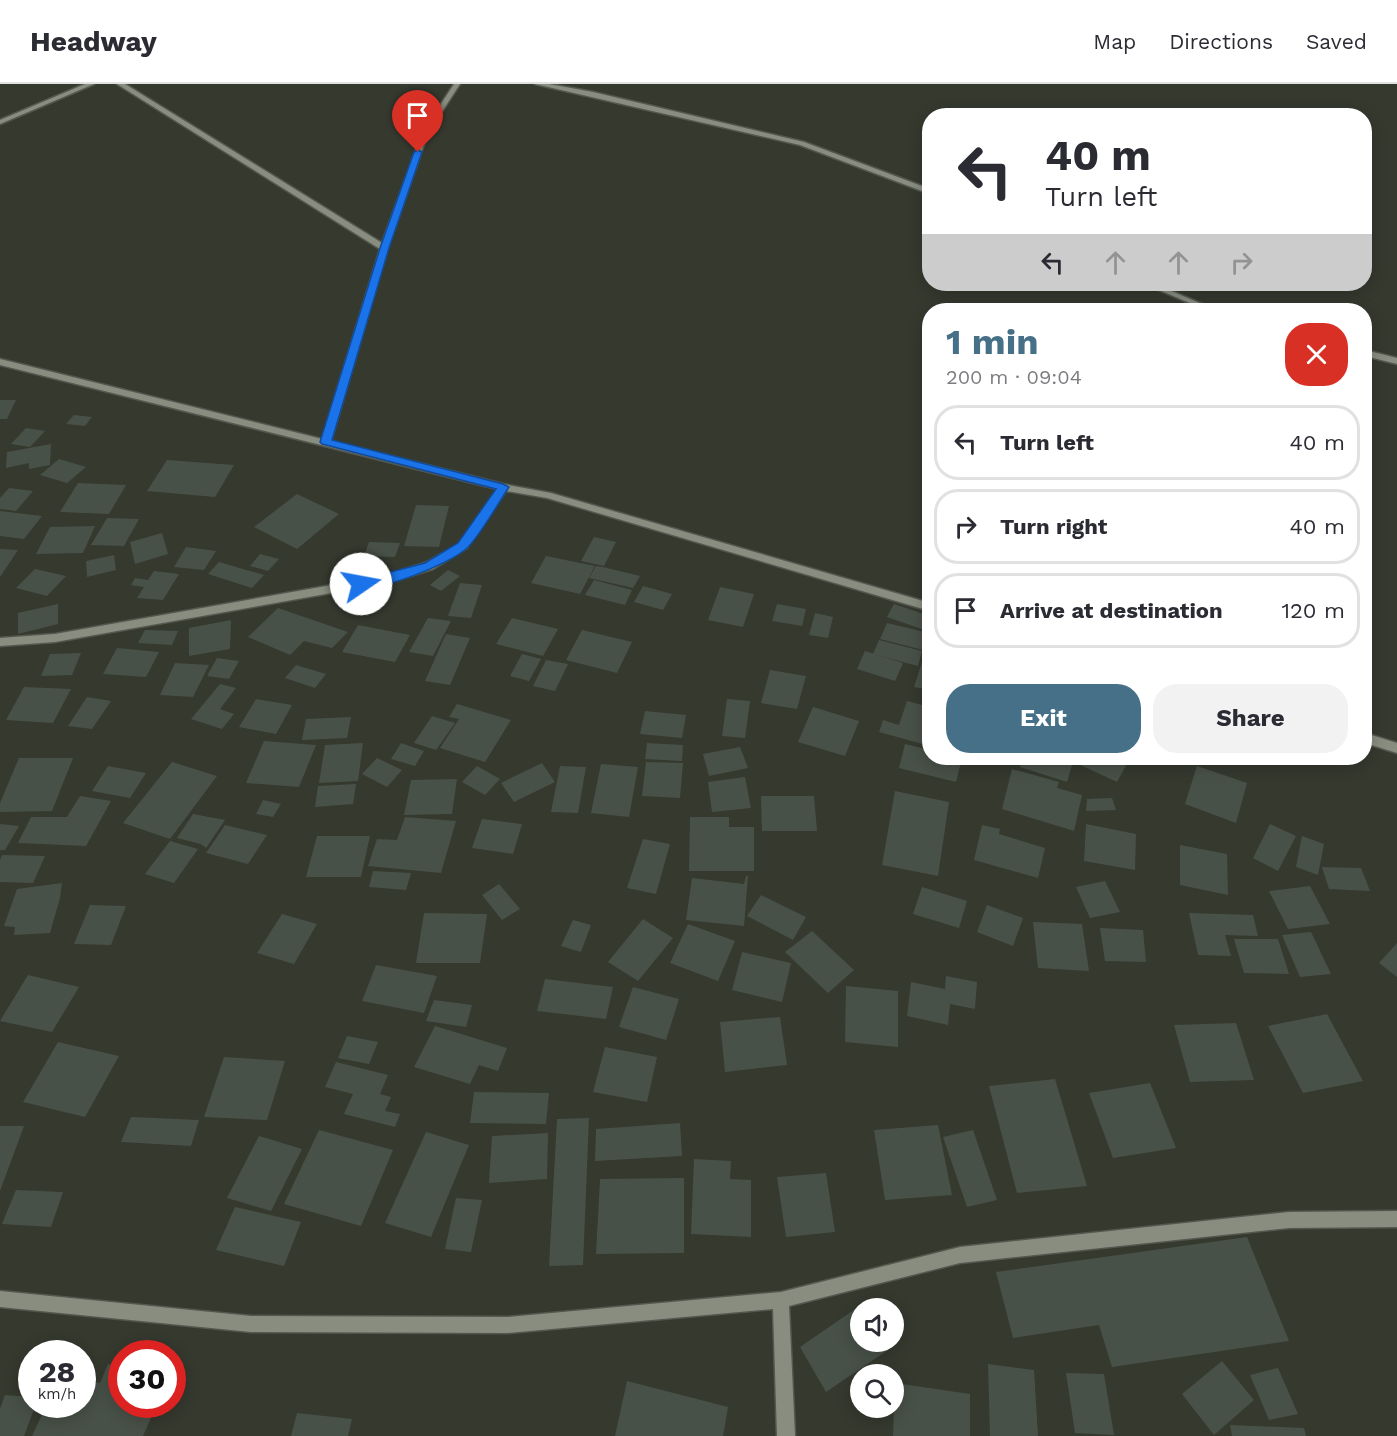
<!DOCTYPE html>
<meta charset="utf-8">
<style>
body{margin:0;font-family:"Work Sans",sans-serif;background:#f2f2f3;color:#2b2b33;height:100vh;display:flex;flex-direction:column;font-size:22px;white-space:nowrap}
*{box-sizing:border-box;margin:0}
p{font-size:20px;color:#7c7c81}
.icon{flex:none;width:33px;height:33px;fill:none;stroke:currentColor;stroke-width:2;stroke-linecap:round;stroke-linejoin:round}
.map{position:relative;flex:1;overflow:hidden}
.sheet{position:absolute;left:922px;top:219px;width:450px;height:462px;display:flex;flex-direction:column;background:#fff;border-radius:24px;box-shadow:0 3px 15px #0003}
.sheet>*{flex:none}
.guide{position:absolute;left:922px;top:24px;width:450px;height:183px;border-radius:24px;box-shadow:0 3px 15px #0003;background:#fff;color:#2b2b33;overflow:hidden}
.controls{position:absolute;left:850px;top:1214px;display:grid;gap:12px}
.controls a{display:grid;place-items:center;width:54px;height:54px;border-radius:50%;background:#fff;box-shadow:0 3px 15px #0003;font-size:30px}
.speed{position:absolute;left:18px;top:1256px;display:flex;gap:12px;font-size:30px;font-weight:700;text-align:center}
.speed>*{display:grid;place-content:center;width:78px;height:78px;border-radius:50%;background:#fff;box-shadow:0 3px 15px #0003;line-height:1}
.speed small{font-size:15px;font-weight:400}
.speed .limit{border:9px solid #d22;background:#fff;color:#111}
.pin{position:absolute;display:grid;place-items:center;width:51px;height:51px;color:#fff;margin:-62px -26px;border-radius:50% 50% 50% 0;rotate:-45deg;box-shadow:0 0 6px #0007}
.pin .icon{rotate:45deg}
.me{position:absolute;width:66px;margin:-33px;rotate:78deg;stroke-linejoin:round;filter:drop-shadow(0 0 4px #0008)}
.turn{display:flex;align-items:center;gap:21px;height:126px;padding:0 24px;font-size:27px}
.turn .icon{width:78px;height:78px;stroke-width:2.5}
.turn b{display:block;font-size:42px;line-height:51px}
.lanes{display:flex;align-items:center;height:57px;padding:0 24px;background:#0003;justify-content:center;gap:30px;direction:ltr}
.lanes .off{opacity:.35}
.round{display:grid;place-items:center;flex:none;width:63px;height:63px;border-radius:24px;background:#f2f2f3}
.headline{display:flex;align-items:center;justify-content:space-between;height:102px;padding:0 24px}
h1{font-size:36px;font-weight:700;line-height:45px;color:#467088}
.action{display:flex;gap:12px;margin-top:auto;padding:12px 24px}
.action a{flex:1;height:69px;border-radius:24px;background:#467088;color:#fff;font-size:24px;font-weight:700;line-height:69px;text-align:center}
.action a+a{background:#f2f2f3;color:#2b2b33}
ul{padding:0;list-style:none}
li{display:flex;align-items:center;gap:18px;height:75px;margin:0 12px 9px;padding:0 12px;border:3px solid #e1e1e2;border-radius:24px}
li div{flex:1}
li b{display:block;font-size:22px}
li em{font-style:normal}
header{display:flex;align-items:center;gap:36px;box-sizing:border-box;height:84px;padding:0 30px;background:#fff;border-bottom:2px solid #e1e1e2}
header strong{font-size:28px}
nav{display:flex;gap:33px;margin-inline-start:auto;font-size:21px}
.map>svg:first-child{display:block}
</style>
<header>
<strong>Headway</strong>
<nav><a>Map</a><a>Directions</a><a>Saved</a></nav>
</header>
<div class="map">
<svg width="1397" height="1352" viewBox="0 0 1397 1352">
<rect width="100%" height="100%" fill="#35392e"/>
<g fill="#485148">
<polygon points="0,316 16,316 7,335 0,335"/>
<polygon points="74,331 92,333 85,342 66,340"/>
<polygon points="26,344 45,347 30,363 11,360"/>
<polygon points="51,360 50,381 29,385 29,379 6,384 7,368"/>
<polygon points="59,375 86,383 67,399 40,391"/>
<polygon points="167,376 234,381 215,413 147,407"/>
<polygon points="78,399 126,401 109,430 60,428"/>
<polygon points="9,404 33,407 16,427 0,425 0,414"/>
<polygon points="297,410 339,430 297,465 254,443"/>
<polygon points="416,421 449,422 439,463 404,462"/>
<polygon points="0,427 42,432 24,455 0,452"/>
<polygon points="107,434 139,435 124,462 91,461"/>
<polygon points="95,442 83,469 36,470 50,443"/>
<polygon points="162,449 168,470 135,480 130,458"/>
<polygon points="594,453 616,458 604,482 581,477"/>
<polygon points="369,458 400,459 395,473 364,472"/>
<polygon points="186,463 216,467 204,486 174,483"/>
<polygon points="0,465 18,466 0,493"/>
<polygon points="260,470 279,475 268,487 250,482"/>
<polygon points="114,471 116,486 87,493 86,477"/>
<polygon points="546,472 595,482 580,510 531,499"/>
<polygon points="219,478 264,491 252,504 208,490"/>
<polygon points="596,482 603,483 640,492 633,504 589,494"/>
<polygon points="35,485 66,492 47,512 16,504"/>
<polygon points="448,486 460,492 441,507 430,501"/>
<polygon points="154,487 179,490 163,516 137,514 144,503 131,501 135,494 148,496"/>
<polygon points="594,496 632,506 625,521 585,511"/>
<polygon points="460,499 482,501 471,534 448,532"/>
<polygon points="643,502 672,510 663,526 634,518"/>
<polygon points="720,503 754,510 743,543 708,536"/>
<polygon points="58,520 58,540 18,550 18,529"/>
<polygon points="777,520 806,525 802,542 772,537"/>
<polygon points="894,520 930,532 930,548 887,533"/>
<polygon points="278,524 348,548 332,564 304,557 290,571 248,553"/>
<polygon points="815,529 833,533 828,554 809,551"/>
<polygon points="428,534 451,537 433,572 409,568"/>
<polygon points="512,534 558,545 543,572 496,560"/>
<polygon points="231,536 230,565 189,572 189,544"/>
<polygon points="887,539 929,549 923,566 880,555"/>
<polygon points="358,541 410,551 395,578 342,568"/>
<polygon points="145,546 178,547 172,561 138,559"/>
<polygon points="582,546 632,558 617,589 566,576"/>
<polygon points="446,550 470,554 450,601 425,597"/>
<polygon points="879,556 922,567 918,582 873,570"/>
<polygon points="927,562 930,563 930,606 914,603"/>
<polygon points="117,564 159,568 146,593 103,590"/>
<polygon points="865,567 903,579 895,597 857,585"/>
<polygon points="81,569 72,591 41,592 50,570"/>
<polygon points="522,570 541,575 529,597 510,592"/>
<polygon points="217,574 239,577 229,595 207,592"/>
<polygon points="546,576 568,580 555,607 533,602"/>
<polygon points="175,579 209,581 193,613 160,611"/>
<polygon points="296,581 326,590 315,604 285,594"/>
<polygon points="770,586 806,592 797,625 761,619"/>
<polygon points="220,600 236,604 220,625 234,630 222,645 191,635"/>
<polygon points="24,603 71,605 53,639 6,636"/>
<polygon points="87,613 111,617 92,645 68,642"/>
<polygon points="256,615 292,621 276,650 239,643"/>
<polygon points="727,615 750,617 745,654 722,652"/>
<polygon points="907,617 930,623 930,662 879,648 883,636 899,641"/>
<polygon points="457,620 511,636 485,678 440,664 459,635 449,633"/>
<polygon points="813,623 859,637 845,672 798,658"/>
<polygon points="645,627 686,631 682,654 640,650"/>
<polygon points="432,632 455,639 436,666 414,659"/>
<polygon points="351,633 347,654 302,656 306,635"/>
<polygon points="264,657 316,661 299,703 246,699"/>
<polygon points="363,659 358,697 319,699 325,661"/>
<polygon points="401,659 424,667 415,682 391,675"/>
<polygon points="647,659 683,661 682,677 645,675"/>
<polygon points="905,660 930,666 930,674 962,674 956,698 899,684"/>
<polygon points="740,663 748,684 709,692 703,670"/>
<polygon points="19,674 73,674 52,727 0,728 0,719"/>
<polygon points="377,674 402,686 387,703 362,690"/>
<polygon points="1023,674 1074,674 1067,698 1020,683"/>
<polygon points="1079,674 1130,674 1117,698 1076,679"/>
<polygon points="172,678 217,692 170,755 123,739"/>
<polygon points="646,678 683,679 680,714 642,712"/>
<polygon points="542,679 555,698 514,718 501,699"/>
<polygon points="601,680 638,683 629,733 591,729"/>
<polygon points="108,682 146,689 130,714 92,707"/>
<polygon points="477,682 500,695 485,711 462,698"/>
<polygon points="560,682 586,683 578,729 551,728"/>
<polygon points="1197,682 1247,699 1236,739 1185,720"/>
<polygon points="1012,685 1059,698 1057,704 1082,711 1074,747 1002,725"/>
<polygon points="745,693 751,724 712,728 708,698"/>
<polygon points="457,695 452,730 404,731 411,696"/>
<polygon points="356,700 353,720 315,723 318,702"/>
<polygon points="895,707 949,718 938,792 882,781"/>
<polygon points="80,712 111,717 86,762 18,759 31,733 67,733"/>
<polygon points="761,712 814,712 817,747 762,747"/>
<polygon points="1112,714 1116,726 1086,727 1087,715"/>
<polygon points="263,716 281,720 273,733 256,730"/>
<polygon points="193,730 225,736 206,764 201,760 177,754"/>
<polygon points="405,733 456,737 441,789 368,782 377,755 397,756"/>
<polygon points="690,733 729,733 729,743 754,743 754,787 689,787"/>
<polygon points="482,735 522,740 513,770 472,764"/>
<polygon points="0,740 19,742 5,766 0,766"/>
<polygon points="1086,740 1136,750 1135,786 1084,777"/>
<polygon points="1270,740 1296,752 1278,787 1253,774"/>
<polygon points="225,741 267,751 248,780 206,769"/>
<polygon points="982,741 1000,745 999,750 1045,764 1038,794 974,776"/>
<polygon points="317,752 370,752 361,793 306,793"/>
<polygon points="1302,752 1324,760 1318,791 1296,783"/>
<polygon points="643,755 670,760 656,810 627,804"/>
<polygon points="170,757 198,765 174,799 145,790"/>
<polygon points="1180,761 1227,770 1228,811 1180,801"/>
<polygon points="2,771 45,772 33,799 0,798 0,776"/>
<polygon points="1322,783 1361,784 1370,807 1329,805"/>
<polygon points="373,787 411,789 406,806 369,803"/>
<polygon points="746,792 748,792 744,842 686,836 692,794 744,800"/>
<polygon points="1105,797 1120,828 1090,834 1076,803"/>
<polygon points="62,799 60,814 50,849 14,851 15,843 4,842 17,805"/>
<polygon points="499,800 520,825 502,836 482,811"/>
<polygon points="1310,802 1330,840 1288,845 1269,807"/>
<polygon points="922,803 967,817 959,844 913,830"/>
<polygon points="761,811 806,833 793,856 747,832"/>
<polygon points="90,821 126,822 111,861 74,860"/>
<polygon points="987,821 1023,834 1013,862 977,848"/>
<polygon points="424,829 487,830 480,879 416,879"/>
<polygon points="1189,829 1253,831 1258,852 1225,851 1231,872 1198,871"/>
<polygon points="282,830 317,840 294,880 257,869"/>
<polygon points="643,835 673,854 638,897 608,878"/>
<polygon points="573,836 591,841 581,868 561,862"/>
<polygon points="1033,838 1082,840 1089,887 1038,884"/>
<polygon points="688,840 735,857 718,897 670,879"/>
<polygon points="1100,844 1143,846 1146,878 1105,877"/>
<polygon points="812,847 854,886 828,909 785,868"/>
<polygon points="1311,848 1331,890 1300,893 1282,851"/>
<polygon points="1234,855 1278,855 1289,890 1244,889"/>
<polygon points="1397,859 1397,893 1379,879"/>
<polygon points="742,868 791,879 782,918 732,906"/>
<polygon points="376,881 437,892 424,929 362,917"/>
<polygon points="28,891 79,903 52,948 0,937"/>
<polygon points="946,892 977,898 975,925 950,920 948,941 907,932 911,898 945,905"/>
<polygon points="545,895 613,903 606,935 537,927"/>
<polygon points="846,902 898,907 898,963 845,958"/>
<polygon points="633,903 679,915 666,956 619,943"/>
<polygon points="434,916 472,921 466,943 426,937"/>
<polygon points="1327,930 1363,997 1303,1009 1268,942"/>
<polygon points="780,933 787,981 725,988 720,938"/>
<polygon points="1236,939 1254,996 1190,998 1174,941"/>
<polygon points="435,942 507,964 498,987 479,981 470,1000 414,983"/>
<polygon points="347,952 378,958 369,980 338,974"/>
<polygon points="58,958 119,972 85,1033 23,1018"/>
<polygon points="605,963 657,973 647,1018 593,1008"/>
<polygon points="224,973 285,977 267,1036 204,1033"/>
<polygon points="336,978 388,991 380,1010 391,1013 385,1027 400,1030 395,1043 344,1030 353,1010 325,1003"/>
<polygon points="1055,995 1087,1102 1017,1109 989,1002"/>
<polygon points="1150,999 1176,1064 1113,1074 1089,1009"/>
<polygon points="474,1008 549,1009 546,1040 470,1039"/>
<polygon points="131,1033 199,1036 191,1062 121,1058"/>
<polygon points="589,1034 583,1181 549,1182 557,1035"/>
<polygon points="680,1039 682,1072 595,1077 596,1045"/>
<polygon points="938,1041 952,1111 885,1116 874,1046"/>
<polygon points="0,1042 24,1042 0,1107"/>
<polygon points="319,1046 393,1066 361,1142 284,1120"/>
<polygon points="973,1046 997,1116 967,1123 943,1053"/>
<polygon points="426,1048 469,1061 431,1153 385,1139"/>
<polygon points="548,1049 547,1095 489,1099 492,1052"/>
<polygon points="259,1052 302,1065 271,1127 227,1114"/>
<polygon points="694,1075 731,1077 730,1095 751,1096 751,1153 691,1150"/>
<polygon points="826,1089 835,1148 786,1153 777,1093"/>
<polygon points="684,1094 684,1169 596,1170 600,1095"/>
<polygon points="16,1106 63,1108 51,1143 2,1140"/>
<polygon points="456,1114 482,1116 471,1168 445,1165"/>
<polygon points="235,1123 301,1138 284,1182 216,1166"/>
<polygon points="1247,1153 1289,1257 1112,1283 1099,1241 1013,1254 996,1188"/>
<polygon points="861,1221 861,1257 883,1257 888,1266 826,1308 800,1263"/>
<polygon points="1222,1277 1254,1316 1214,1351 1182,1310"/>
<polygon points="108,1280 122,1283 122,1320 157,1320 143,1352 32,1352 47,1320 82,1320 82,1295 100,1299"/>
<polygon points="988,1280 1034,1286 1038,1352 990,1352"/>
<polygon points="1278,1284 1298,1330 1269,1336 1250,1291"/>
<polygon points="1066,1289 1104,1290 1114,1351 1075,1349"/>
<polygon points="627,1297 728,1323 723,1352 615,1352"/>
<polygon points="895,1299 970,1310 970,1352 893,1352"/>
<polygon points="5,1311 32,1313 32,1320 36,1320 24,1352 0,1352 0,1325"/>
<polygon points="297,1329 352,1335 348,1352 291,1352"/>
<polygon points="1230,1341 1304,1344 1306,1352 1232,1352"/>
</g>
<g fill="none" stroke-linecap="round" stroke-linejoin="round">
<g stroke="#54574e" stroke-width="3">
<g id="minor">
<polygon points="85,0 94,0 0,40 0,36"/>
<polygon points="117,0 125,0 382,159 422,49 454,0 460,0 428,49 388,164 331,357 503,400 551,409 930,519 930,527 547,414 506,407 467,464 433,485 388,499 55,558 0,562 0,554 55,550 383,492 425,479 459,460 497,405 0,281 0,275 322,355 380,165"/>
<polygon points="535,0 549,0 593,8 804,58 930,105 930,110 800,61"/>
<polygon points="1145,200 1155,200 1216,226 1206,226"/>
<polygon points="1365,266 1397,274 1397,280 1365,272"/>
<polygon points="1365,649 1397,659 1397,669 1365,659"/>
<polygon points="1397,1127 1397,1143 1289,1144 960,1179 789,1222 795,1352 777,1352 773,1225 507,1249 251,1248 0,1223 0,1207 251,1232 507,1233 781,1208 960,1163 1289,1128"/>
</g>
</g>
<use href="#minor" fill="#888d80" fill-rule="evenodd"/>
</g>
<path fill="#1a73e8" stroke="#114b97" stroke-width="1.5" d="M418 66 422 68 389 164 332 356 503 400 509 403C499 418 478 455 466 465 449 480 378 509 356 503V497L425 479 458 459 496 405 322 360 320 358 380 164 414 68Z"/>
</svg>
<div class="controls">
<a><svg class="icon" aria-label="sound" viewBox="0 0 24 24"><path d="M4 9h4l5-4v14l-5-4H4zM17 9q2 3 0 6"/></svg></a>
<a><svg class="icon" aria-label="search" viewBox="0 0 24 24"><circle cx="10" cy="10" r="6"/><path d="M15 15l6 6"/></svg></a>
</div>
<div class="speed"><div>28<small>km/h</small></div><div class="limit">30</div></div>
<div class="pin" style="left:418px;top:68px;background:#d93025"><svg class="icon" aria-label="arrive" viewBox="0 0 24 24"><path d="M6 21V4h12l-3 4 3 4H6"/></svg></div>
<svg class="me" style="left:361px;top:500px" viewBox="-20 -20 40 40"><circle r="19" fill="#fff"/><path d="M0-13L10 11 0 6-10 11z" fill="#1a73e8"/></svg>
<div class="guide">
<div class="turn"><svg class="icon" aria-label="left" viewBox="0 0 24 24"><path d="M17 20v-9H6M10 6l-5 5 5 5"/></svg><div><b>40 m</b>Turn left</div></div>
<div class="lanes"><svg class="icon" aria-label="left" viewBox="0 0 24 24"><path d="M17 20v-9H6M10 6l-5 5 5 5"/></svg><svg class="icon off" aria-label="ahead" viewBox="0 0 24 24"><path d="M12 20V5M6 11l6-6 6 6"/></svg><svg class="icon off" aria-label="ahead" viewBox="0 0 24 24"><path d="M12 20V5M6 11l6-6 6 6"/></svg><svg class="icon off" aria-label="right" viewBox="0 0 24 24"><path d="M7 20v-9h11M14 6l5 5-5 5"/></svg></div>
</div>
<section class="sheet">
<div class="headline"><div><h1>1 min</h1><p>200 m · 09:04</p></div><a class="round" style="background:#d93025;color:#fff"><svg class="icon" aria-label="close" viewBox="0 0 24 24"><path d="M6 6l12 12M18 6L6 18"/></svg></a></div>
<ul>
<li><svg class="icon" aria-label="left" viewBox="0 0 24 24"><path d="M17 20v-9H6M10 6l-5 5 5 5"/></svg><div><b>Turn left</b></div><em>40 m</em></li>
<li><svg class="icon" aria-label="right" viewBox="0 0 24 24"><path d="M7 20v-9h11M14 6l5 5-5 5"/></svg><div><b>Turn right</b></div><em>40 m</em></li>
<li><svg class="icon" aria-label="arrive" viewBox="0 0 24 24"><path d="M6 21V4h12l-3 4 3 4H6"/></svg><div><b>Arrive at destination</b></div><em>120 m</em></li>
</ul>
<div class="action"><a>Exit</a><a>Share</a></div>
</section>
</div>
